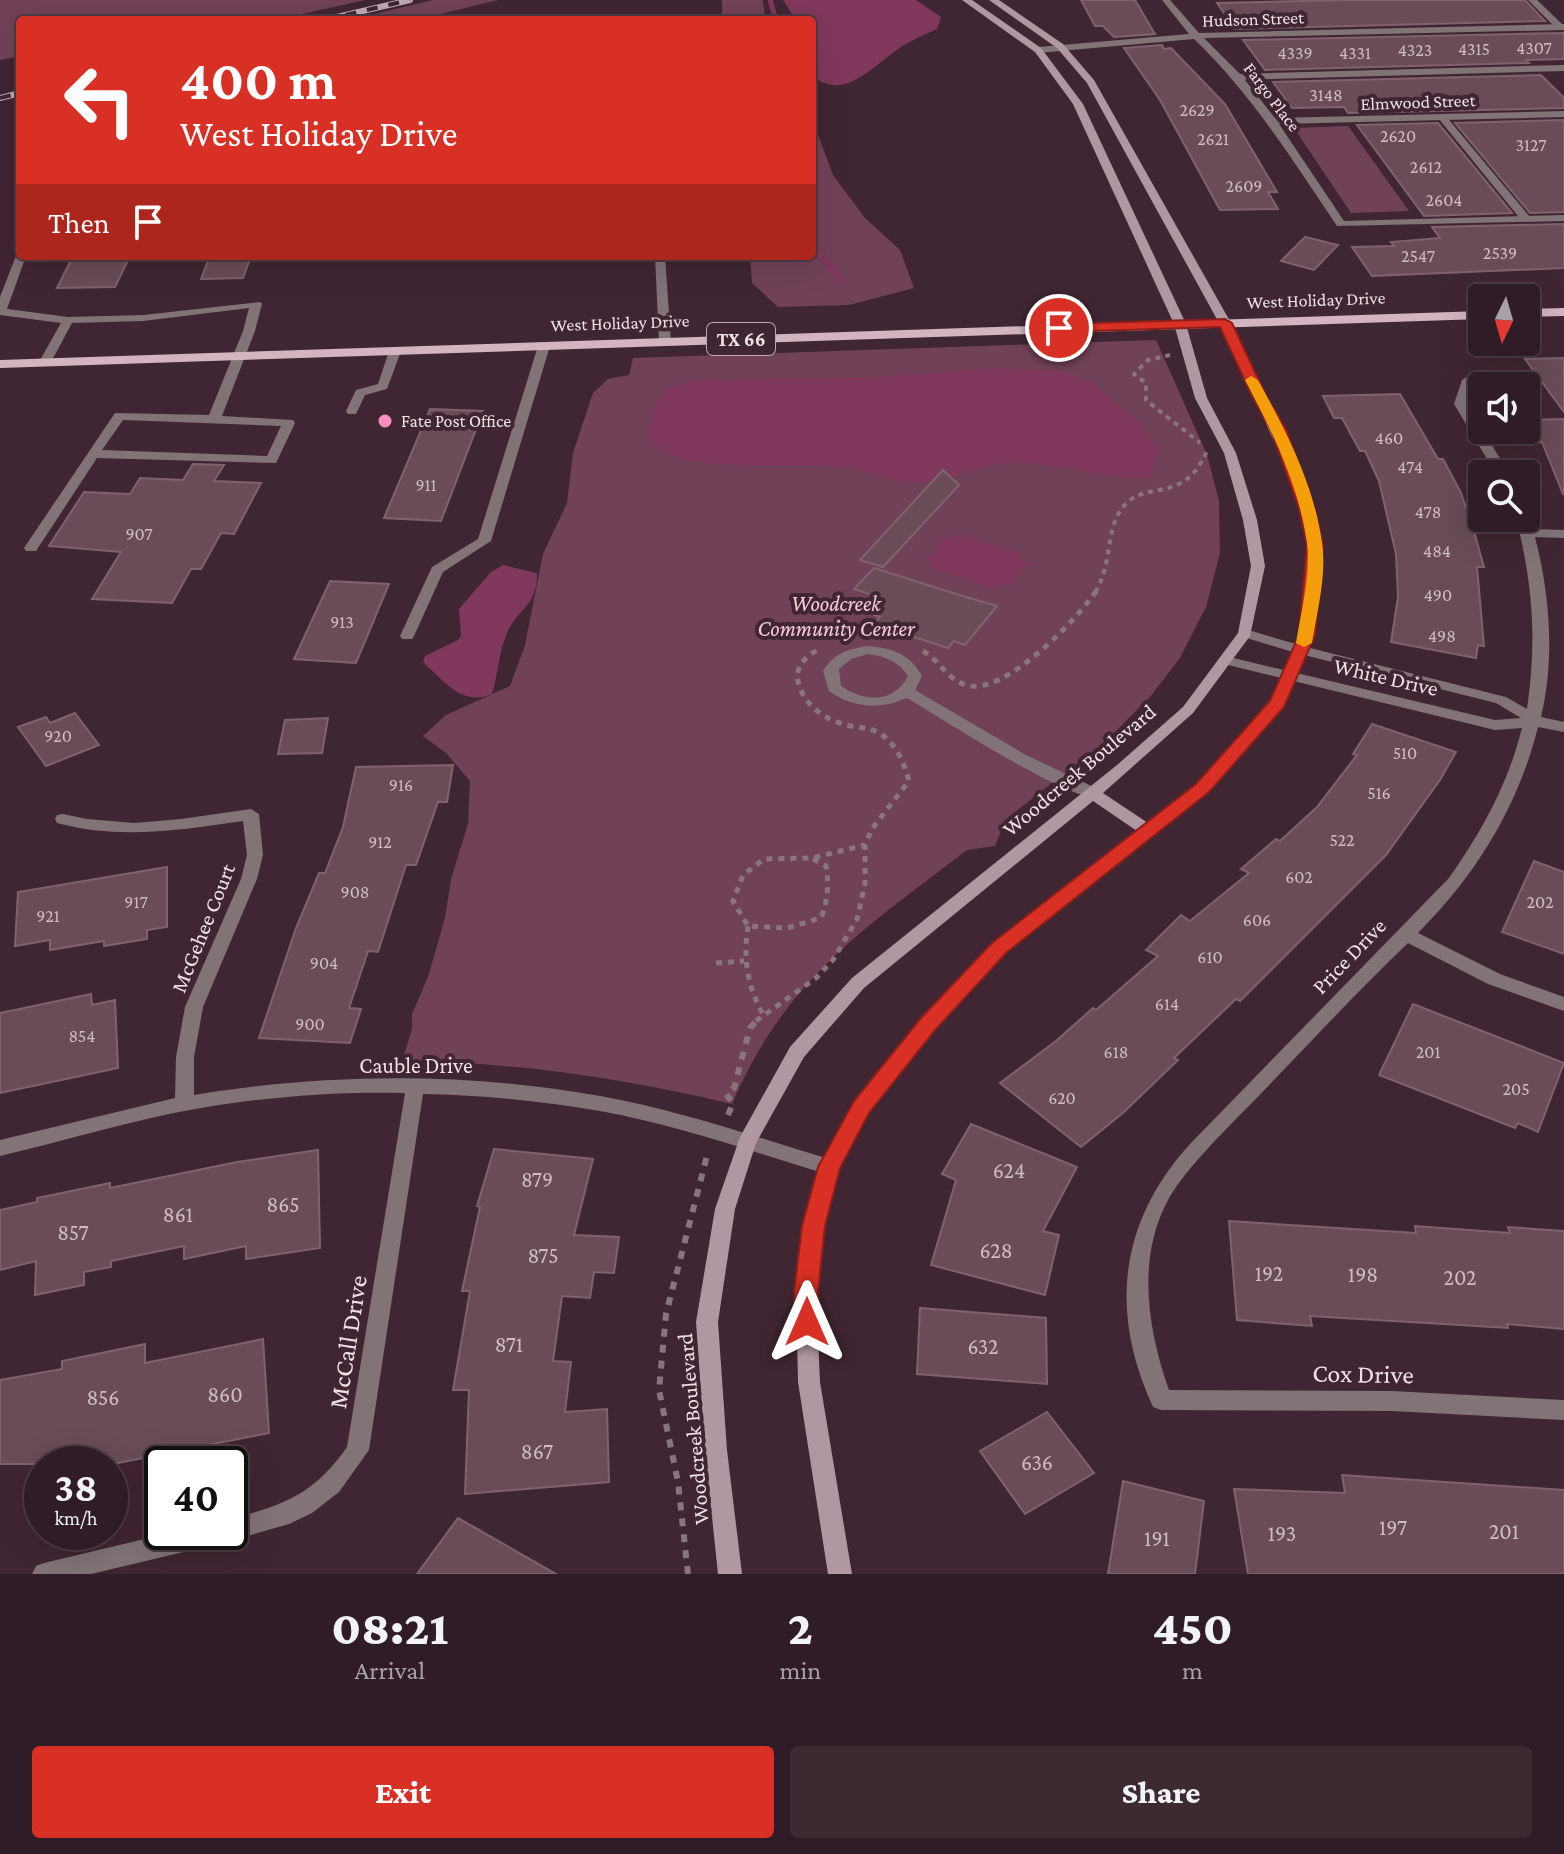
<!DOCTYPE html>
<style>
body{margin:0;font-family:"Crimson Pro",serif;background:#3c2932;color:#f1f3f6;height:100vh;display:flex;flex-direction:column;font-size:30px;white-space:nowrap}
*{box-sizing:border-box;margin:0}
p{font-size:26px;color:#a8a1a7}
.icon{flex:none;width:44px;height:44px;fill:none;stroke:currentColor;stroke-width:2;stroke-linecap:round;stroke-linejoin:round}
.map{position:relative;height:1574px;overflow:hidden}
.drawer{display:flex;flex-direction:column;background:#301c26;flex:1}
.drawer>*{flex:none}
.hud{position:absolute;left:16px;top:16px;width:800px;height:244px;border-radius:8px;box-shadow:0 8px 32px #0002,0 0 0 2px #4b3a43;background:#d93025;color:#fff;overflow:hidden}
.needle{width:52px;rotate:185deg}
.tools{position:absolute;left:1468px;top:284px;display:grid;gap:16px}
.tools a{display:grid;place-items:center;width:72px;height:72px;border-radius:8px;background:#301c26;box-shadow:0 8px 32px #0002,0 0 0 2px #4b3a43;font-size:40px}
.speed{position:absolute;left:24px;top:1446px;display:flex;gap:16px;font-size:40px;font-weight:700;text-align:center}
.speed>*{display:grid;place-content:center;width:104px;height:104px;border-radius:50%;background:#301c26;box-shadow:0 8px 32px #0002,0 0 0 2px #4b3a43;line-height:1}
.speed small{font-size:20px;font-weight:400}
.speed .limit{border:4px solid #111;border-radius:12px;background:#fff;color:#111}
.pin{position:absolute;display:grid;place-items:center;width:68px;height:68px;color:#fff;margin:-34px;border:4px solid #fff;border-radius:50%;box-shadow:0 2px 8px #0007}
.me{position:absolute;width:88px;margin:-44px;rotate:0deg;stroke-linejoin:round;filter:drop-shadow(0 0 6px #0008)}
.turn{display:flex;align-items:center;gap:28px;height:168px;padding:0 32px;font-size:36px}
.turn .icon{width:104px;height:104px;stroke-width:2.5}
.turn b{display:block;font-size:56px;line-height:68px}
.then{display:flex;align-items:center;height:76px;padding:0 32px;background:#0003;gap:16px;font-size:30px}
.eta{display:flex;justify-content:space-evenly;align-items:center;height:136px;text-align:center}
.eta b{font-size:48px;font-weight:800;line-height:56px}
.cta{display:flex;gap:16px;margin-top:auto;padding:16px 32px}
.cta a{flex:1;height:92px;border-radius:8px;background:#d93025;color:#fff;font-size:32px;font-weight:800;line-height:92px;text-align:center}
.cta a+a{background:#3c2932;color:#f1f3f6}
.map>svg:first-child{display:block}
</style>
<div class="map">
<svg width="1564" height="1574" viewBox="0 0 1564 1574">
<rect width="100%" height="100%" fill="#402632"/>
<g fill="#714257">
<polygon points="0,0 365,0 275,20 20,20 20,56 0,60"/>
<polygon points="433,0 498,0 416,20 349,20"/>
<polygon points="722,0 763,0 765,20 722,20"/>
<polygon points="812,119 833,175 865,218 900,250 914,288 849,305 778,307 752,283 750,256 812,256"/>
<polygon points="1348,126 1409,211 1351,213 1294,128"/>
<path d="M1156 340 1207 455 1219 501 1220 553 1206 607 1180 658 1150 697 1107 740 1006 819 995 846 967 850C863 930 786 978 732 1104 622 1078 515 1062 402 1061L412 1029V1014L428 977 445 918 451 879 468 824 470 781 446 753 423 736 446 715 510 686 525 645 543 554 567 503 573 453 593 393 608 379 629 375 633 358Z"/>
</g>
<g fill="#80385c">
<path d="M783 0H916L941 17 937 29C924 35 909 41 898 49 873 66 843 103 812 75V20H796Z"/>
<path d="M995 368 1063 371 1092 383 1137 420 1159 450 1149 478C1104 479 1061 463 1016 463 984 462 957 478 926 482 899 485 874 473 848 468 801 460 703 474 666 452 659 448 653 442 647 437L657 401 669 387 700 380 876 377Z"/>
<polygon points="960,534 1022,554 1020,559 1028,564 1010,586 1000,584 992,588 930,568 931,563 925,559 944,538"/>
<path d="M503 565 537 573C538 606 518 608 507 633 499 651 498 675 492 694 462 707 444 681 423 662L425 656 458 640 461 636 459 609 491 572Z"/>
</g>
<g fill="none" stroke-linecap="round" stroke-linejoin="round">
<g stroke="#80385c" stroke-width="5">
<polyline points="770,0 776,20"/>
<polyline points="812,240 825,259"/>
</g>
<polyline stroke="#80385c" stroke-width="7" points="823,257 839,280"/>
</g>
<g fill="#694c58" stroke="#80626f" stroke-width="2">
<polygon points="1081,0 1135,0 1155,34 1114,37 1103,26 1095,26"/>
<polygon points="1345,0 1525,0 1545,21 1235,29 1217,3"/>
<polygon points="1564,33 1564,59 1526,60 1529,63 1265,70 1243,40"/>
<polygon points="1162,45 1164,49 1171,48 1225,104 1277,192 1268,192 1278,209 1220,210 1160,100 1124,48"/>
<polygon points="1541,75 1564,98 1564,108 1348,113 1344,107 1292,108 1273,82"/>
<polygon points="1564,120 1564,212 1530,213 1455,123"/>
<polygon points="1438,123 1512,213 1424,216 1357,125"/>
<polygon points="1564,224 1564,268 1372,276 1352,247 1394,246 1391,242 1440,238 1432,227"/>
<polygon points="1305,237 1338,245 1314,270 1281,261"/>
<polygon points="73,256 130,256 115,287 57,288"/>
<polygon points="210,256 251,256 243,278 201,279"/>
<polygon points="1564,358 1564,412 1525,359"/>
<polygon points="1400,394 1438,459 1443,459 1461,493 1473,528 1484,567 1477,567 1484,646 1478,645 1476,658 1391,642 1398,597 1396,554 1379,481 1365,451 1360,451 1342,418 1334,418 1323,396"/>
<polygon points="430,409 483,411 441,521 384,518"/>
<polygon points="1564,419 1564,494 1563,494 1542,442 1532,443 1524,430 1526,420"/>
<polygon points="193,464 224,465 214,481 261,483 234,534 221,533 201,569 191,569 172,603 92,599 121,552 49,546 84,492 130,494 140,478 183,480"/>
<polygon points="943,470 959,485 883,567 860,560"/>
<polygon points="874,568 959,595 997,606 965,645 954,641 948,648 874,624 880,617 869,613 883,598 854,589"/>
<polygon points="330,581 389,584 356,663 294,659"/>
<polygon points="75,713 99,745 46,766 18,727 46,717 50,723"/>
<polygon points="328,718 322,753 278,754 285,720"/>
<polygon points="1372,724 1456,752 1440,780 1386,855 1240,1001 1236,999 1174,1058 1178,1060 1124,1112 1081,1147 1000,1083 1056,1041 1093,1008 1096,1010 1158,956 1146,950 1181,915 1190,921 1249,873 1241,869 1276,839 1280,841 1317,807 1357,755 1353,754"/>
<polygon points="453,765 447,802 438,802 416,865 406,865 378,952 368,951 349,1008 361,1009 350,1043 259,1038 296,928 319,873 325,873 343,827 356,767"/>
<polygon points="1534,861 1564,872 1564,954 1502,932"/>
<polygon points="167,867 167,927 147,930 147,939 104,946 104,941 50,950 50,940 15,946 18,892"/>
<polygon points="91,994 92,1005 115,1000 118,1068 0,1093 0,1013"/>
<polygon points="1413,1004 1564,1063 1538,1132 1518,1123 1515,1128 1379,1075"/>
<polygon points="971,1124 1077,1167 1043,1231 1059,1235 1045,1295 931,1265 956,1180 942,1174"/>
<polygon points="494,1149 593,1159 574,1235 619,1237 614,1273 594,1272 590,1298 562,1296 553,1361 571,1362 565,1412 607,1409 609,1482 465,1494 469,1390 453,1390 470,1291 462,1291 480,1207 477,1206"/>
<polygon points="318,1150 320,1248 246,1259 246,1246 184,1259 184,1246 111,1261 111,1267 84,1272 84,1285 35,1295 36,1261 0,1270 0,1210 37,1202 37,1198 110,1183 110,1188 237,1162"/>
<polygon points="1229,1221 1416,1233 1415,1226 1510,1233 1508,1227 1564,1231 1564,1329 1507,1324 1508,1328 1310,1316 1312,1326 1237,1320"/>
<polygon points="920,1308 1046,1318 1047,1384 917,1374"/>
<polygon points="263,1339 269,1433 113,1464 0,1464 0,1380 62,1369 62,1361 145,1344 145,1363"/>
<polygon points="1047,1412 1094,1473 1025,1514 980,1451"/>
<polygon points="1342,1475 1564,1490 1564,1574 1248,1574 1234,1489 1345,1493"/>
<polygon points="1123,1481 1204,1501 1195,1574 1108,1574"/>
<polygon points="458,1518 556,1574 417,1574"/>
</g>
<g fill="none" stroke-linecap="round" stroke-linejoin="round">
<g stroke="#8a747e" stroke-width="4" stroke-dasharray="5 5" stroke-linecap="butt">
<polyline points="1170,355 1148,360 1134,374 1146,383 1146,400 1200,443"/>
<path d="M1095 592C1112 567 1106 528 1122 508 1147 477 1182 507 1207 451"/>
</g>
<g stroke="#8a747e" stroke-width="5" stroke-dasharray="6 6" stroke-linecap="butt">
<path d="M923 651C940 661 947 679 966 685 1004 697 1077 619 1097 590"/>
<path d="M813 859 826 866C829 885 828 900 821 918L787 928 748 926 733 901 743 875 764 859 812 858 865 845"/>
<path d="M748 926C743 958 747 986 763 1014"/>
<polyline points="716,963 744,961"/>
<path d="M756 1021 816 978 833 960 857 919 865 884V845L872 829 909 781C904 763 897 745 881 734 872 728 862 728 851 726 828 722 803 706 798 681 795 664 808 655 821 648"/>
</g>
<g stroke="#8a747e" stroke-width="6" stroke-dasharray="8 8" stroke-linecap="butt">
<polyline points="728,1115 733,1103 726,1094 734,1088 750,1028 758,1019"/>
<polyline points="688,1574 678,1482 659,1390 666,1314 708,1152"/>
</g>
<g fill="#817378" fill-rule="evenodd">
<polygon points="1528,0 1537,0 1563,25 1563,29 1557,29"/>
<polygon points="1564,65 1564,71 1237,80 1232,77 1237,74"/>
<polygon points="1439,115 1445,115 1530,217 1530,221 1522,221 1439,119"/>
<path d="M20 253V256H26L7 309 68 317 143 315 260 302 262 304 255 331 222 416 293 420 295 423 276 463 97 458 36 551H26L24 548 115 413 209 415 243 331 249 308 143 321 72 323 51 362 45 366 39 362 61 323 0 315V297L16 256ZM123 420 281 426 267 456 102 450Z"/>
<polygon points="655,256 665,256 671,342 665,346 659,342"/>
<polygon points="544,342 550,346 491,541 443,572 414,636 412,639 402,639 400,636 432,567 478,539 538,346"/>
<polygon points="395,347 401,351 387,389 365,395 356,414 348,414 346,411 356,390 378,384 389,351"/>
<path d="M868 646C892 648 910 654 922 676L915 690 1026 755 1098 789 1100 793 1098 797C1071 803 938 716 907 698 880 710 853 708 829 691L823 671C834 653 848 649 868 646ZM868 654C885 656 898 661 908 676 894 704 864 702 841 686L839 669 851 659Z"/>
</g>
<g fill="#817378" fill-rule="evenodd">
<path d="M1162 0H1170L1199 33 1564 24V30L1204 38 1241 75 1275 118 1564 111V117L1279 124 1344 221 1564 215V221L1337 226C1291 158 1254 97 1194 39L1038 53 1034 50 1038 47 1189 34Z"/>
<polygon points="1468,376 1474,380 1466,404 1510,474 1496,474 1454,404 1462,380"/>
<path d="M1526 515 1533 529 1564 530V538L1535 537C1550 595 1555 658 1541 717L1564 722V732L1538 727C1518 807 1476 875 1418 933L1500 974 1564 997V1011L1488 984 1408 943C1361 988 1317 1035 1272 1082 1242 1114 1208 1145 1181 1180 1134 1242 1145 1322 1169 1390L1392 1391 1564 1400V1420L1392 1411 1161 1410 1153 1407C1109 1312 1119 1222 1190 1144L1449 878C1482 831 1508 784 1522 728L1495 730 1220 663 1218 660 1225 656 1495 720 1521 718 1496 703 1296 653 1240 636 1238 633 1245 629 1306 647 1506 697 1527 709C1537 640 1533 585 1516 518H1526Z"/>
<path d="M251 809 259 814 263 855 257 879 203 1007 194 1057V1095C327 1073 466 1072 600 1096 678 1110 753 1136 829 1159L836 1161 839 1167 836 1173 829 1175C753 1152 678 1125 600 1111 541 1101 482 1095 423 1094L369 1450 339 1492 312 1513 289 1524 230 1541 91 1574H32L36 1566 44 1563 174 1532H230V1519C285 1505 314 1494 347 1447L405 1093C329 1091 253 1098 179 1112 119 1124 60 1142 0 1156V1140L175 1098 176 1057 185 1007 241 879 247 855 243 821C180 830 120 840 57 823L55 819 57 815 63 814 87 819 134 823 181 819Z"/>
</g>
<polygon fill="#af98a1" fill-rule="evenodd" points="962,0 972,0 1041,48 1083,104 1186,324 1207,398 1236,453 1257,520 1265,566 1250,636 1193,713 1103,793 1148,823 1197,784 1271,701 1300,635 1308,545 1289,473 1219,323 1087,83 1057,48 989,0 999,0 1063,44 1094,80 1231,323 1303,473 1322,545 1319,595 1314,635 1283,706 1209,792 1005,952 935,1028 869,1112 839,1168 823,1226 816,1292 820,1382 852,1574 828,1574 798,1382 796,1292 803,1226 819,1167 855,1102 923,1018 993,944 1137,831 1093,801 864,988 804,1057 756,1143 735,1209 718,1322 727,1450 742,1574 718,1574 705,1450 696,1322 715,1209 740,1137 790,1047 852,978 1117,765 1183,707 1238,633 1251,566 1243,520 1224,453 1195,398 1174,324 1073,104 1035,52"/>
<g fill="#d2b5c1" fill-rule="evenodd">
<polygon points="1564,308 1564,316 1526,317 1526,309"/>
<polygon points="1482,311 1482,319 0,368 0,360"/>
</g>
<g stroke="#bfaab3" stroke-width="6">
<g id="rail">
<polyline points="324,20 410,0"/>
<polyline points="0,98 20,93"/>
</g>
</g>
<use href="#rail" stroke="#402632" stroke-width="4" stroke-dasharray="11" stroke-linecap="butt"/>
</g>
<polygon fill="#d93025" stroke="#8d1f18" stroke-width="2" points="1225,319 1232,323 1267,398 1286,430 1314,508 1323,545 1315,635 1284,707 1209,792 1006,953 936,1029 869,1113 840,1168 825,1226 818,1292 819,1322 816,1329 807,1332 799,1329 795,1322 794,1292 802,1226 818,1167 854,1101 921,1018 992,943 1196,784 1270,701 1299,635 1307,545 1299,508 1271,430 1253,398 1220,327 1059,332 1052,328 1059,324"/>
<path fill="#f59e0b" d="M1251 376 1258 380C1286 431 1314 484 1322 543 1327 575 1317 611 1312 643L1304 647 1296 643C1301 611 1311 575 1307 543 1299 485 1272 431 1245 380Z"/>
<circle fill="#fc8fc2" stroke="#402632" stroke-width="3" cx="385" cy="421" r="8"/>
<g text-anchor="middle" dominant-baseline="central" stroke-width="8" stroke-linejoin="round" paint-order="stroke">
<g font-size="18" fill="#f2e0e7" stroke="#402632">
<text transform="translate(1253 19) rotate(-2)">Hudson Street</text>
<text transform="translate(1272 97) rotate(53)">Fargo Place</text>
<text transform="translate(1418 102) rotate(-2)">Elmwood Street</text>
<text transform="translate(1316 300) rotate(-2)">West Holiday Drive</text>
<text transform="translate(620 323) rotate(-2)">West Holiday Drive</text>
</g>
<g font-size="18" fill="#d0bbc3">
<text x="1534" y="48">4307</text>
<text x="1474" y="49">4315</text>
<text x="1415" y="50">4323</text>
<text x="1295" y="53">4339</text>
<text x="1355" y="53">4331</text>
<text x="1326" y="95">3148</text>
<text x="1197" y="110">2629</text>
<text x="1398" y="136">2620</text>
<text x="1213" y="139">2621</text>
<text x="1531" y="145">3127</text>
<text x="1426" y="167">2612</text>
<text x="1244" y="186">2609</text>
<text x="1444" y="200">2604</text>
<text x="1500" y="253">2539</text>
<text x="1418" y="256">2547</text>
<text x="1389" y="438">460</text>
<text x="1410" y="467">474</text>
<text x="426" y="485">911</text>
<text x="1428" y="512">478</text>
<text x="139" y="534">907</text>
<text x="1437" y="551">484</text>
<text x="1438" y="595">490</text>
<text x="342" y="622">913</text>
<text x="1442" y="636">498</text>
<text x="58" y="736">920</text>
<text x="1405" y="753">510</text>
<text x="401" y="785">916</text>
<text x="1379" y="793">516</text>
<text x="1342" y="840">522</text>
<text x="380" y="842">912</text>
<text x="1299" y="877">602</text>
<text x="355" y="892">908</text>
<text x="136" y="902">917</text>
<text x="1540" y="902">202</text>
<text x="48" y="916">921</text>
<text x="1257" y="920">606</text>
<text x="1210" y="957">610</text>
<text x="324" y="963">904</text>
<text x="1167" y="1004">614</text>
<text x="310" y="1024">900</text>
<text x="82" y="1036">854</text>
<text x="1116" y="1052">618</text>
<text x="1428" y="1052">201</text>
<text x="1516" y="1089">205</text>
<text x="1062" y="1098">620</text>
</g>
<g font-size="18" fill="#f2e0e7" stroke="#402632" text-anchor="start">
<text x="401" y="421">Fate Post Office</text>
</g>
<rect fill="#402632" stroke="#bda8b1" stroke-width="2" x="707" y="323" width="68" height="32" rx="6"/>
<g font-size="20" font-weight="bold" fill="#f2e0e7">
<text x="741" y="339">TX 66</text>
</g>
<g font-size="22" font-style="italic" fill="#f6cadc" stroke="#402632">
<text x="836" y="603">Woodcreek<tspan x="836" dy="25">Community Center</tspan></text>
</g>
<g font-size="22" fill="#f2e0e7" stroke="#402632">
<text transform="translate(1386 677) rotate(13)">White Drive</text>
<text transform="translate(1079 770) rotate(-40)">Woodcreek Boulevard</text>
<text transform="translate(203 928) rotate(-68)">McGehee Court</text>
<text transform="translate(1349 956) rotate(-46)">Price Drive</text>
<text x="416" y="1065">Cauble Drive</text>
<text transform="translate(693 1429) rotate(-95)">Woodcreek Boulevard</text>
</g>
<g font-size="22" fill="#d0bbc3">
<text x="1009" y="1170">624</text>
<text x="537" y="1179">879</text>
<text x="283" y="1204">865</text>
<text x="178" y="1214">861</text>
<text x="73" y="1232">857</text>
<text x="996" y="1250">628</text>
<text x="543" y="1255">875</text>
<text x="1269" y="1273">192</text>
<text x="1363" y="1274">198</text>
<text x="1460" y="1277">202</text>
<text x="509" y="1344">871</text>
<text x="983" y="1346">632</text>
<text x="225" y="1394">860</text>
<text x="103" y="1397">856</text>
<text x="537" y="1451">867</text>
<text x="1037" y="1462">636</text>
<text x="1393" y="1527">197</text>
<text x="1504" y="1531">201</text>
<text x="1282" y="1533">193</text>
<text x="1157" y="1538">191</text>
</g>
<g font-size="26" fill="#f2e0e7" stroke="#402632">
<text transform="translate(348 1342) rotate(-81)">McCall Drive</text>
<text transform="translate(1363 1374) rotate(1)">Cox Drive</text>
</g>
</g>
</svg>
<div class="tools">
<a><svg class="needle" viewBox="-14 -14 28 28"><path d="M0-13l5 13h-10z" fill="#e53935"/><path d="M0 13l5-13h-10z" fill="#a8a1a7"/></svg></a>
<a><svg class="icon" aria-label="sound" viewBox="0 0 24 24"><path d="M4 9h4l5-4v14l-5-4H4zM17 9q2 3 0 6"/></svg></a>
<a><svg class="icon" aria-label="search" viewBox="0 0 24 24"><circle cx="10" cy="10" r="6"/><path d="M15 15l6 6"/></svg></a>
</div>
<div class="speed"><div>38<small>km/h</small></div><div class="limit">40</div></div>
<div class="pin" style="left:1059px;top:328px;background:#d93025"><svg class="icon" aria-label="arrive" viewBox="0 0 24 24"><path d="M6 21V4h12l-3 4 3 4H6"/></svg></div>
<svg class="me" style="left:807px;top:1322px" viewBox="-20 -20 40 40"><path d="M0-17L14 15 0 8-14 15z" fill="#d93025" stroke="#fff" stroke-width="4"/></svg>
<div class="hud">
<div class="turn"><svg class="icon" aria-label="left" viewBox="0 0 24 24"><path d="M17 20v-9H6M10 6l-5 5 5 5"/></svg><div><b>400 m</b>West Holiday Drive</div></div>
<div class="then">Then<svg class="icon" aria-label="arrive" viewBox="0 0 24 24"><path d="M6 21V4h12l-3 4 3 4H6"/></svg></div>
</div>
</div>
<section class="drawer">
<div class="eta">
<div><b>08:21</b><p>Arrival</p></div>
<div><b>2</b><p>min</p></div>
<div><b>450</b><p>m</p></div>
</div>
<div class="cta"><a>Exit</a><a>Share</a></div>
</section>
